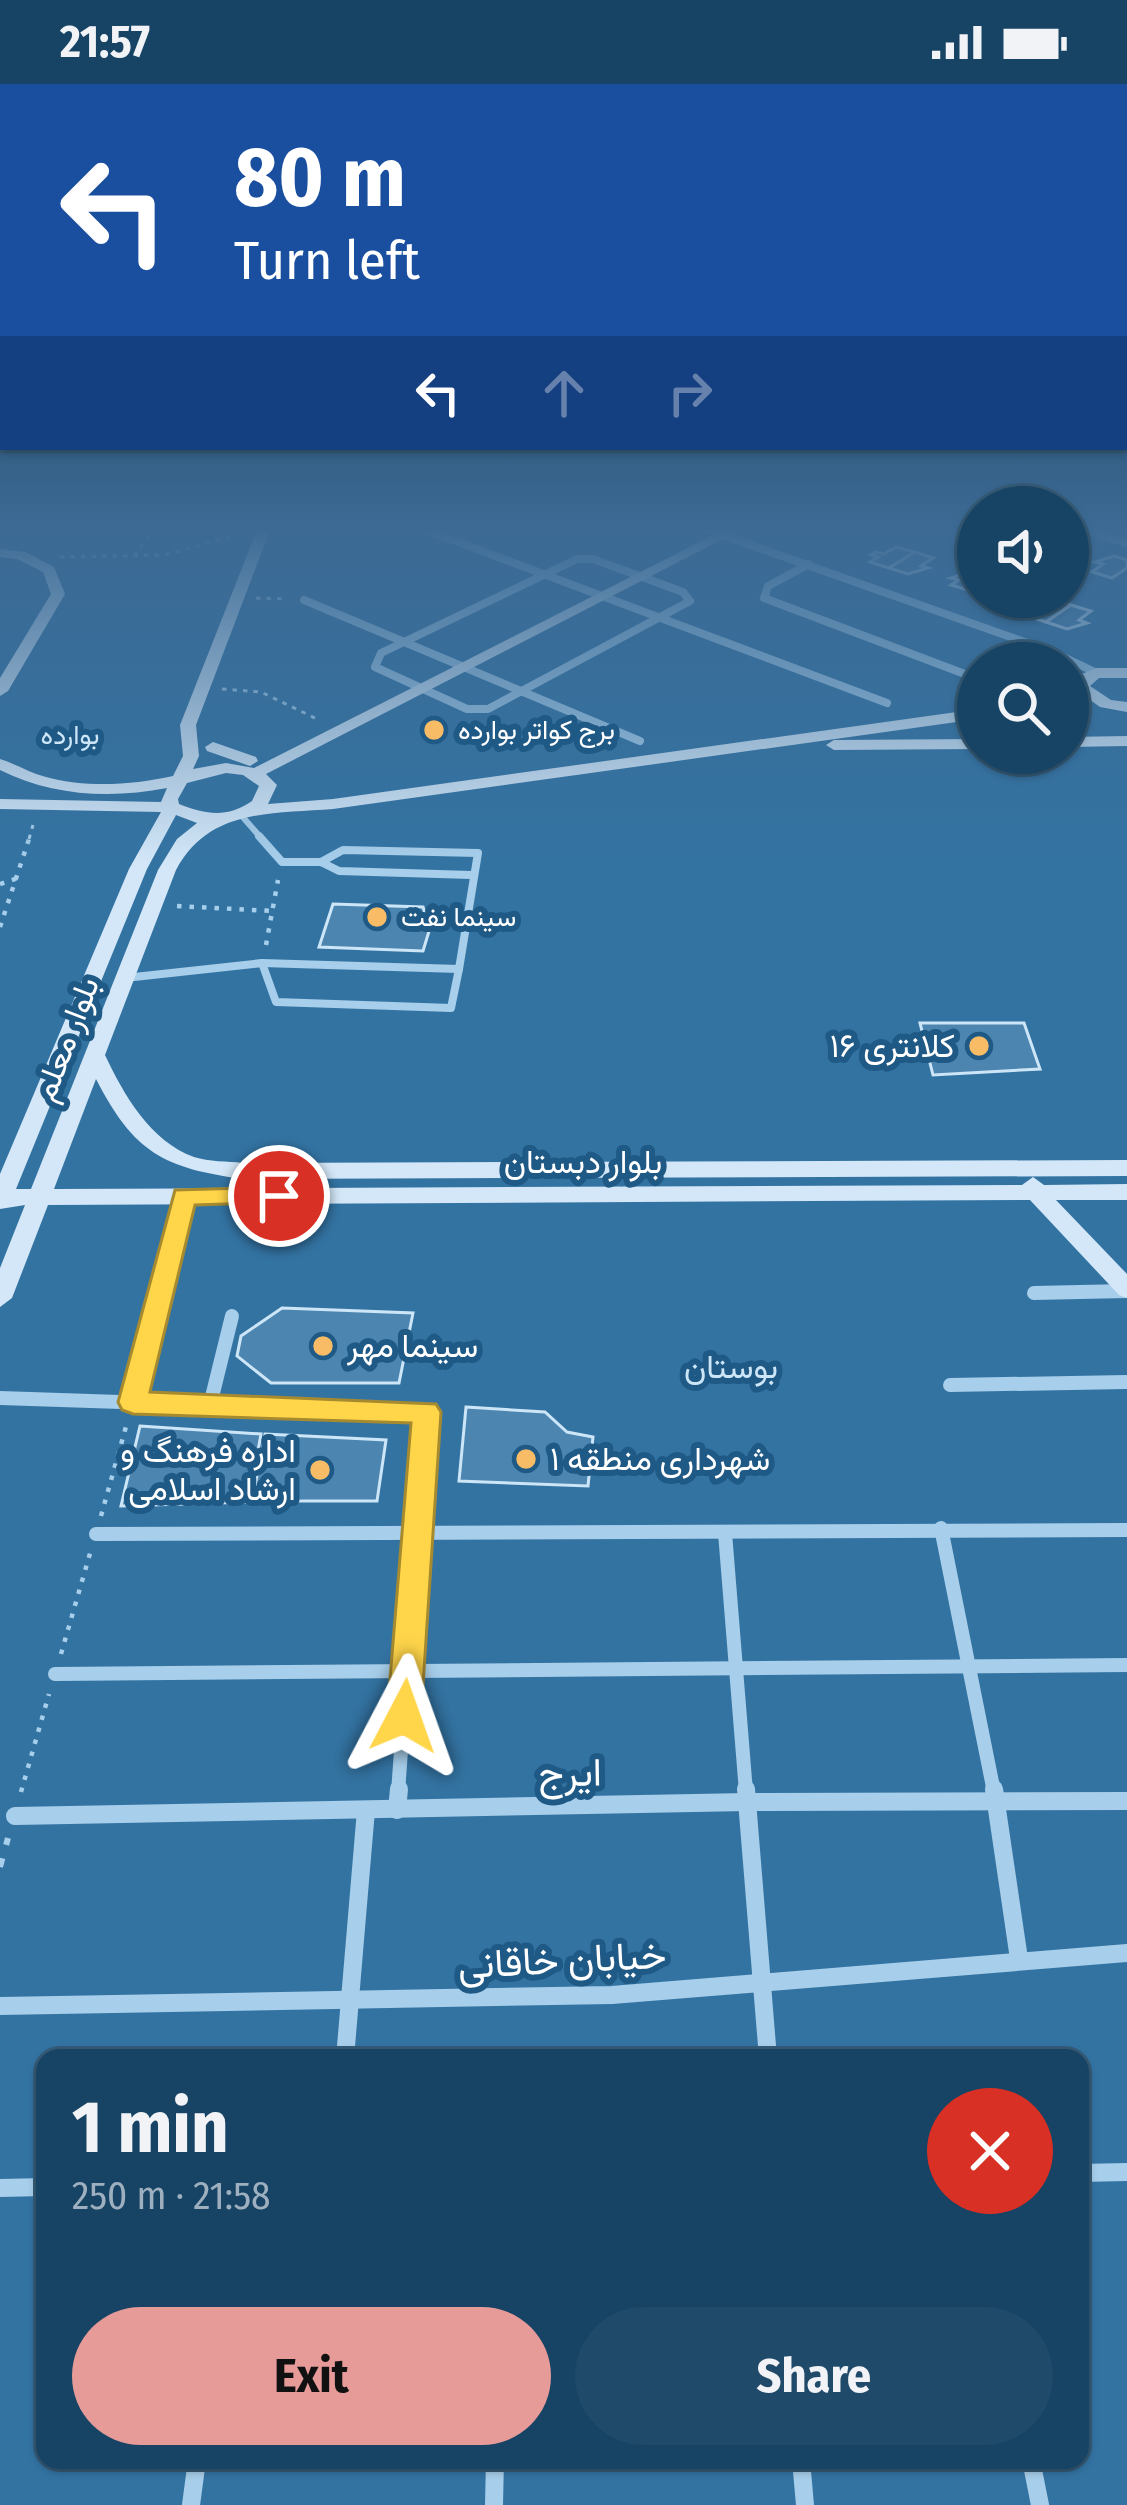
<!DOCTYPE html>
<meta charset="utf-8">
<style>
body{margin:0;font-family:"Fira Sans Condensed",Vazirmatn,sans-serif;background:#204a6a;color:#f1f3f6;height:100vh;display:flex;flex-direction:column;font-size:45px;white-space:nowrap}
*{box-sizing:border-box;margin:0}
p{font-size:39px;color:#9eb0bf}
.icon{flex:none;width:66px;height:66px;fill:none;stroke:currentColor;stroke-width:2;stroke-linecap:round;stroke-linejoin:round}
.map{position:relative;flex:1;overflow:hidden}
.side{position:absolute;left:36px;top:1965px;width:1053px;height:420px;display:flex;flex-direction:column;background:#174364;border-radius:24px;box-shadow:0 3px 9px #0004,0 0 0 3px #365c78}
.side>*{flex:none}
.hud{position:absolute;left:0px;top:0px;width:1128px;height:366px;box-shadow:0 3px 9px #0004,0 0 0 3px #365c78;background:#1a4fa0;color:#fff;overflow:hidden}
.buttons{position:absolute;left:957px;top:402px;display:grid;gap:24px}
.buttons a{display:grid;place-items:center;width:132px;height:132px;border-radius:50%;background:#174364;box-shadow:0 3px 9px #0004,0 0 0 3px #365c78;font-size:60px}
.pin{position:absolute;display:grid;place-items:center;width:102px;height:102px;color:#fff;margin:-51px;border:6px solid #fff;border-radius:50%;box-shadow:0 3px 12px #0007}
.me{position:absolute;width:132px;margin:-66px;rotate:4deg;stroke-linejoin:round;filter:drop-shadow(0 0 9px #0008)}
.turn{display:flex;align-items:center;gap:42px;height:252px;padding:0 36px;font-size:54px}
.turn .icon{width:156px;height:156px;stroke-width:2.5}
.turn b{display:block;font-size:84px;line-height:102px}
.lanes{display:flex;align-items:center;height:114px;padding:0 36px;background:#0003;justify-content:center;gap:60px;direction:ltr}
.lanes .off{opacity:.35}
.round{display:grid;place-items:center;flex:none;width:126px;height:126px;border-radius:63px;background:#204a6a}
.headline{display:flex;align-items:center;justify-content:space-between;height:204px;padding:0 36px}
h1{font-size:72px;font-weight:700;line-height:90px}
.action{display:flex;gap:24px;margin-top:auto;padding:24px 36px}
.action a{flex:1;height:138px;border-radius:72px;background:#e69b98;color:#111;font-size:48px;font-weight:700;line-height:138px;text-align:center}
.action a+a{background:#204a6a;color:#f1f3f6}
.status{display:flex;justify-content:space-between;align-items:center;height:84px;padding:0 60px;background:#174364;direction:ltr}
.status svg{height:33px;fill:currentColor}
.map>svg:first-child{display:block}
</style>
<div class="status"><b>21:57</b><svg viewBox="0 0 49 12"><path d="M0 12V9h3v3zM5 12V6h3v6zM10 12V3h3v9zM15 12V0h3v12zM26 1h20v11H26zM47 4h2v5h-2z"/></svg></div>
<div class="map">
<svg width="1127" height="2421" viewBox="0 0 1127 2421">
<rect width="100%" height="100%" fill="#1f5985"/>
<path fill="#3373a2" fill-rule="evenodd" d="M0 441H978V513H1068V441H1127V2421H0ZM978 579H1068V669H978ZM45 1974H1080V2376H45Z"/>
<g fill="#4c85b0" stroke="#cce5f7" stroke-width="3">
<polygon points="896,463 915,468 889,484 870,478 878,473 871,471 876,468 884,470"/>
<polygon points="915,468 933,474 921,482 928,484 908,490 889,484"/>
<polygon points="1114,472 1127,476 1127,484 1112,494 1092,488 1103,480 1095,478"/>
<polygon points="977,485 978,502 971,507 951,501 959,496 951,494"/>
<polygon points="1050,515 1071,521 1046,538 1025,531 1033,526 1025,524 1030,520 1038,523"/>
<polygon points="1071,521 1091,527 1079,536 1087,539 1067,545 1046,538"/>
<polygon points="333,820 423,823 430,844 423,867 319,863"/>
<polygon points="920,939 1024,939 1040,985 933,991"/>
<polygon points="282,1224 413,1229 399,1299 271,1299 237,1272 241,1252"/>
<polygon points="466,1323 545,1328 567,1348 593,1353 588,1402 459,1397"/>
<polygon points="140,1342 261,1350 249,1418 121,1422"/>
<polygon points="265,1350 386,1356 377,1417 252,1417"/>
</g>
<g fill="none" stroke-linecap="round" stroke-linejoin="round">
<g stroke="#a7ceea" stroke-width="3" stroke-dasharray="4.5 6" stroke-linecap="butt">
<polyline points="144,441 179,452 216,441"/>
<polyline points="134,472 152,447"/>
<polyline points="60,473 163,471 243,450"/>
<polyline points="256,514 286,515"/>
<polyline points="222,605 261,608 319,636"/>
<polyline points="29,755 33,741"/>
</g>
<g stroke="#a7ceea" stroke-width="4.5" stroke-dasharray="4.5 8" stroke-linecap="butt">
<polyline points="0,800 18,794"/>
<polyline points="177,822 272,827"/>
<polyline points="0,843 30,752"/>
<polyline points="266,861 278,796"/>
<polyline points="101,1432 127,1339"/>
<polyline points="61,1570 91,1466"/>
<polyline points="21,1708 49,1610"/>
</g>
<polyline stroke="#a7ceea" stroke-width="6" stroke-dasharray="9 14" stroke-linecap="butt" points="0,1783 8,1754"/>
<polyline stroke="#a7ceea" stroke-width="6" points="241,731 262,755"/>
<g stroke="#a7ceea" stroke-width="8">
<polyline points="259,752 282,778 321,778 339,787 471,791"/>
<polyline points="262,879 459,885 478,769 343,766 321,778"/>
<polyline points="125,894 262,879 276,918 451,924 459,885"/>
</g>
<g stroke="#a7ceea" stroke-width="8">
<polyline points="413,441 887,619"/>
<polyline points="544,441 573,445 597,441"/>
<polyline points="694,441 1053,568 1097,589"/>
<polyline points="1068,441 1127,459"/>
<polygon points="577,475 593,475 683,508 690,517 488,625 467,625 375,583 381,569"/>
<polyline points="809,480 768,502 764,514 978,595"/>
<polyline points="304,516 640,657"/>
</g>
<polyline stroke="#a7ceea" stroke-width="10" points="170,1166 184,1112"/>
<g stroke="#a7ceea" stroke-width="14">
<polyline points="1034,1209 1127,1207"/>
<polyline points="950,1301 1127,1298"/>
<polyline points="0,1314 426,1328 398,1708"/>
<polyline points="132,1319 171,1163"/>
<polyline points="210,1321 232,1232"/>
<polyline points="941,1444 994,1708"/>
<polyline points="725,1449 746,1708"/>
<polyline points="96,1450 1127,1446"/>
<polyline points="55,1590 1127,1581"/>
</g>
<g stroke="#a7ceea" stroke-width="18">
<polyline points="746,1705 768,1974"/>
<polyline points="994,1705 1019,1875"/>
<polyline points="397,1726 399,1705"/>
<polyline points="15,1732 747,1718 1127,1717"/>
<polyline points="0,1922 612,1911 1127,1869"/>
<polyline points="345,1974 366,1726"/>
<polyline points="1080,2089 1127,2088"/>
<polyline points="0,2104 45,2103"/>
<polyline points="801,2376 805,2421"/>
<polyline points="1031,2376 1040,2421"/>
<polyline points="191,2421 197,2376"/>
<polyline points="494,2421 495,2376"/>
</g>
<g fill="#d3e7f8" fill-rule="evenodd">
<path d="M259 441H272L196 641 199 672 193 685 226 679 254 684 733 441H750L266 690 277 701 268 720 333 715 978 625V635L333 725C272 730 209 724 176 786L105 971C124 1011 150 1057 194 1073 209 1078 227 1077 243 1079L1127 1076V1092L243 1095C164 1084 134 1069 96 995L54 1105 1022 1101 1033 1093 1044 1101 1127 1100V1116H1056L1127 1190V1214L1119 1211 1030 1116 48 1121 12 1214 0 1223V1184L25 1121 0 1125V1090L129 785 161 728 0 725V715L161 718 167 704C111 715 51 712 0 686V675C16 680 30 689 46 693 87 704 132 701 173 692L183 672 180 641ZM226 689 243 691 259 702 252 717C227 734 207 731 179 720L178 715 187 699ZM176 731 197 739 177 755 158 786 31 1105H16L147 785Z"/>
<polygon points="0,465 25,468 54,483 65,510 8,607 0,612 0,594 51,510 43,488 17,475 0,473"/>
<polygon points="1097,584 1127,584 1127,594 1099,594 1090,602 1111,616 1127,618 1127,628 1100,623 1076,606 1079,591"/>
<polygon points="1127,652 1127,662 1068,663 1068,653"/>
<polygon points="978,655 978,665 834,666 826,661 834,656"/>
<polygon points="213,658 256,673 258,677 250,682 207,667 205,663"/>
</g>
</g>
<linearGradient id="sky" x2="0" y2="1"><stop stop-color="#113149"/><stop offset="0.57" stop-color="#3c6a94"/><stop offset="1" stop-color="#3c6a94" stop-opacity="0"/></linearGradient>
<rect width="1127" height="780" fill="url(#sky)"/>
<polygon fill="#ffd54a" stroke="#a68a30" stroke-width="3" points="279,1103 288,1106 292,1112 288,1118 195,1121 150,1308 436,1320 441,1328 421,1632 416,1643 404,1648 392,1643 387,1632 411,1339 133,1330 122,1326 118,1318 175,1106"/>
<g fill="#f8bc67" stroke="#1f5985" stroke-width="4.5">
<circle cx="434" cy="646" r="12"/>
<circle cx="377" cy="833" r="12"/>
<circle cx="979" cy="962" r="12"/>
<circle cx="323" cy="1262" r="12"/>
<circle cx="526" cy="1375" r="12"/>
<circle cx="320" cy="1386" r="12"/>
</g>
<g text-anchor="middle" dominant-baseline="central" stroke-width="12" stroke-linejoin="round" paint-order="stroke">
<g font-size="27" fill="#fff" stroke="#1f5985" text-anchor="start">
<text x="458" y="646">برج کواتر بوارده</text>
<text x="401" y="833">سینما نفت</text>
</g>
<g font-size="27" fill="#cce5f7" stroke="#1f5985">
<text x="70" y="651">بوارده</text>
</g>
<g font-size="33" fill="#fff" stroke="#1f5985">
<text transform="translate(66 955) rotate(-69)">بلوار معلم</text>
<text x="583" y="1078">بلوار دبستان</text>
</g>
<g font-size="33" fill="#fff" stroke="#1f5985" text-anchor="end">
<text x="955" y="962">کلانتری ۱۶</text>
<text x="347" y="1262" text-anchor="start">سینما مهر</text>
<text x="296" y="1367">اداره فرهنگ و<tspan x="296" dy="38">ارشاد اسلامی</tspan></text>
<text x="550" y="1375" text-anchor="start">شهرداری منطقه ۱</text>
</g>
<g font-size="33" fill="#cce5f7" stroke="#1f5985">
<text x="731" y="1283">بوستان</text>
</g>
<g font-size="39" fill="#fff" stroke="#1f5985">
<text transform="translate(570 1689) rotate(-1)">ایرج</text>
<text transform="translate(562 1876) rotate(-3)">خیابان خاقانی</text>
</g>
</g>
</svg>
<div class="buttons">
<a><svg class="icon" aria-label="sound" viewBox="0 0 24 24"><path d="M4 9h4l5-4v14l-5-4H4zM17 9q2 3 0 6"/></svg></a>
<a><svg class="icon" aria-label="search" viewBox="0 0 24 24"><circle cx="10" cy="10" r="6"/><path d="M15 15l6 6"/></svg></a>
</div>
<div class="pin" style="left:279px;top:1112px;background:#d93025"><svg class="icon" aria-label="arrive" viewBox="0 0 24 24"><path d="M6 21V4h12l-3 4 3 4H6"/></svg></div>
<svg class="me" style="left:404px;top:1632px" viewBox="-20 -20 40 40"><path d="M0-17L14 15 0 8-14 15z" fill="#ffd54a" stroke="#fff" stroke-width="4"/></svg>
<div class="hud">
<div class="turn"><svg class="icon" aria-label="left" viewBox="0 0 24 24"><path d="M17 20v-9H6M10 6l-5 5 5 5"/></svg><div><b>80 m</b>Turn left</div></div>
<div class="lanes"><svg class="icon" aria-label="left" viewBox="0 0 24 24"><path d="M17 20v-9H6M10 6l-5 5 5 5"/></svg><svg class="icon off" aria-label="ahead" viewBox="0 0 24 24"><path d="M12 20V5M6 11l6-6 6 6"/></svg><svg class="icon off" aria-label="right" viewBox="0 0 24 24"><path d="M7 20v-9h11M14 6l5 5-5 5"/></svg></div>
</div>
<section class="side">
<div class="headline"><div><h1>1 min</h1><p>250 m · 21:58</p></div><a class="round" style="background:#d93025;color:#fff"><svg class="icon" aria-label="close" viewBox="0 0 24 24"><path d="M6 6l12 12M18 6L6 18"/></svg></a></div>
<div class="action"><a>Exit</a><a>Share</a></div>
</section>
</div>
